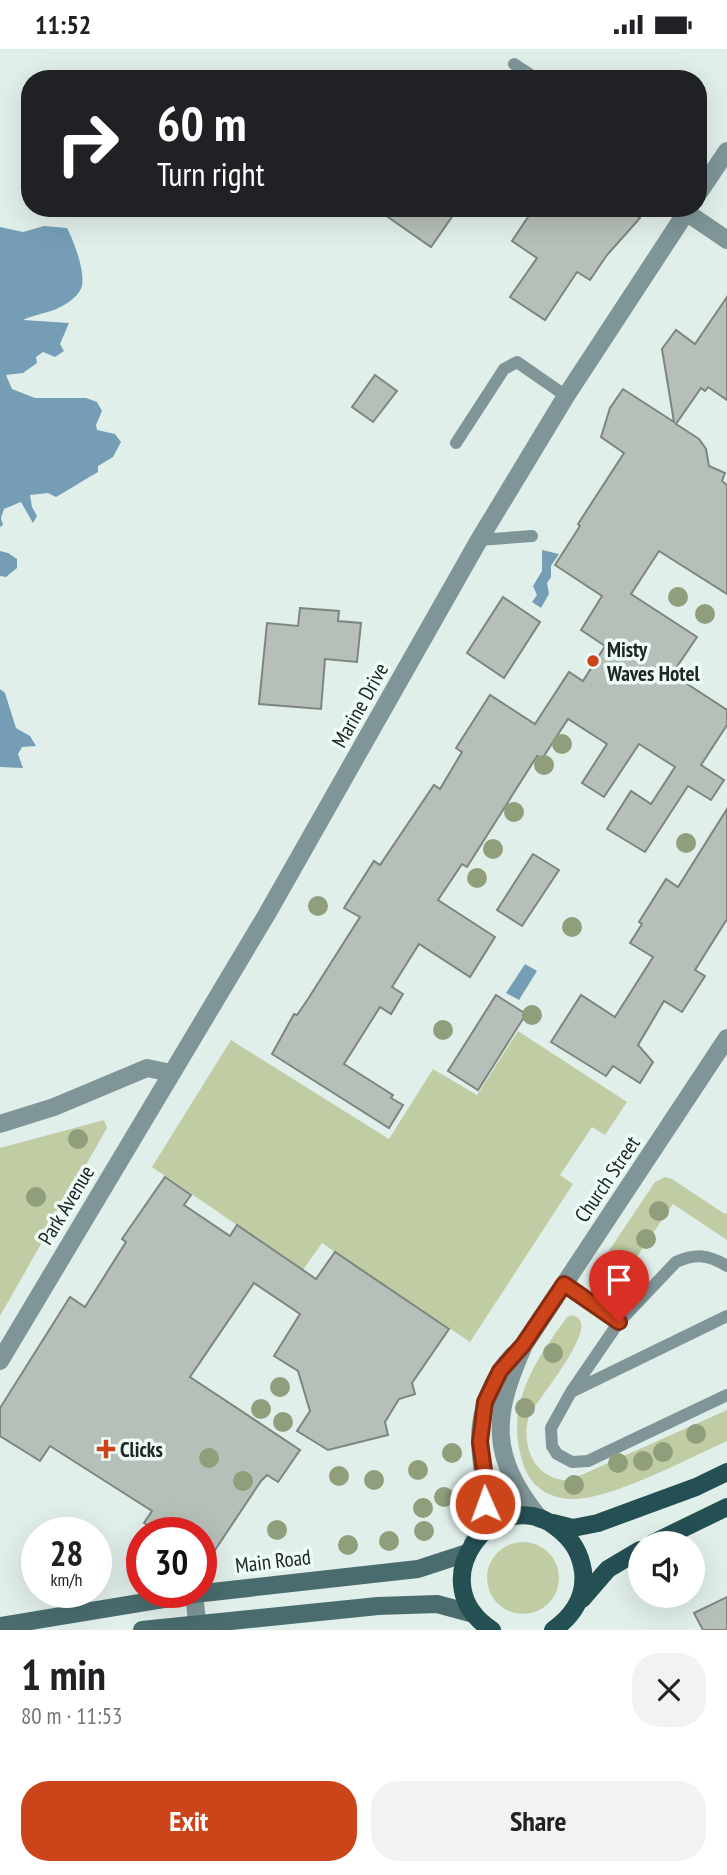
<!DOCTYPE html>
<meta charset="utf-8">
<style>
body{margin:0;font-family:"PT Sans Narrow",sans-serif;background:#f2f2f2;color:#202124;height:100vh;display:flex;flex-direction:column;font-size:26px;white-space:nowrap}
*{box-sizing:border-box;margin:0}
p{font-size:23px;color:#757577}
.icon{flex:none;width:38px;height:38px;fill:none;stroke:currentColor;stroke-width:2;stroke-linecap:round;stroke-linejoin:round}
.map{position:relative;height:1581px;overflow:hidden}
.sheet{display:flex;flex-direction:column;background:#fff;flex:1}
.sheet>*{flex:none}
.guide{position:absolute;left:21px;top:21px;width:686px;height:147px;border-radius:28px;box-shadow:0 7px 28px #0002;background:#202124;color:#fff;overflow:hidden}
.controls{position:absolute;left:628px;top:1482px;display:grid;gap:14px}
.controls a{display:grid;place-items:center;width:77px;height:77px;border-radius:50%;background:#fff;box-shadow:0 7px 28px #0002;font-size:35px}
.speed{position:absolute;left:21px;top:1468px;display:flex;gap:14px;font-size:35px;font-weight:700;text-align:center}
.speed>*{display:grid;place-content:center;width:91px;height:91px;border-radius:50%;background:#fff;box-shadow:0 7px 28px #0002;line-height:1}
.speed small{font-size:18px;font-weight:400}
.speed .limit{border:10px solid #d22;background:#fff;color:#111}
.pin{position:absolute;display:grid;place-items:center;width:60px;height:60px;color:#fff;margin:-72px -30px;border-radius:50% 50% 50% 0;rotate:-45deg;box-shadow:0 0 7px #0007}
.pin .icon{rotate:45deg}
.me{position:absolute;width:77px;margin:-38px;rotate:358deg;stroke-linejoin:round;filter:drop-shadow(0 0 5px #0008)}
.turn{display:flex;align-items:center;gap:24px;height:147px;padding:0 21px;font-size:32px}
.turn .icon{width:91px;height:91px;stroke-width:2.5}
.turn b{display:block;font-size:49px;line-height:60px}
.round{display:grid;place-items:center;flex:none;width:74px;height:74px;border-radius:28px;background:#f2f2f2}
.overview{display:flex;align-items:center;justify-content:space-between;height:119px;padding:0 21px}
h1{font-size:42px;font-weight:600;line-height:52px}
.cta{display:flex;gap:14px;margin-top:auto;padding:14px 21px}
.cta a{flex:1;height:80px;border-radius:28px;background:#cc4419;color:#fff;font-size:28px;font-weight:600;line-height:80px;text-align:center}
.cta a+a{background:#f2f2f2;color:#202124}
.status{display:flex;justify-content:space-between;align-items:center;height:49px;padding:0 35px;background:#fff;direction:ltr}
.status svg{height:19px;fill:currentColor}
.map>svg:first-child{display:block}
</style>
<div class="status"><b>11:52</b><svg viewBox="0 0 49 12"><path d="M0 12V9h3v3zM5 12V6h3v6zM10 12V3h3v9zM15 12V0h3v12zM26 1h20v11H26zM47 4h2v5h-2z"/></svg></div>
<div class="map">
<svg width="727" height="1581" viewBox="0 0 727 1581">
<rect width="100%" height="100%" fill="#e1efeb"/>
<g fill="#c0cca4">
<polygon points="518,982 627,1053 605,1086 592,1078 560,1126 573,1135 470,1293 322,1194 303,1221 152,1118 231,991 389,1090 433,1020 477,1046"/>
<polygon points="104,1071 107,1079 0,1267 0,1099"/>
<polygon points="665,1128 672,1130 725,1165 727,1164 727,1191 673,1155 614,1241 592,1227 655,1133"/>
<path d="M573 1266C578 1269 579 1268 581 1274 586 1292 540 1349 529 1366 520 1397 535 1432 570 1431L727 1361V1392C689 1409 611 1451 572 1450 551 1450 533 1439 525 1420 502 1360 533 1315 567 1268Z"/>
<circle cx="523" cy="1529" r="36"/>
</g>
<g fill="#759eb6">
<path d="M44 177 67 179C74 193 85 221 82 237 79 248 64 257 54 261 43 265 33 266 23 271L69 274 60 295 64 302 55 308 43 303 36 308 37 314 23 324 6 326 12 340 35 349H86L97 353 102 362 96 376 97 381 115 385 121 393 113 408 98 417V423C83 431 71 440 56 448L48 444 30 446 32 458 37 467 33 474 21 453 4 460 1 469 3 476 0 478V178L23 183Z"/>
<polygon points="542,501 559,505 551,517 551,528 547,534 549,545 541,559 532,553 537,546 533,537 542,522"/>
<polygon points="0,502 8,504 17,510 17,519 6,528 0,527"/>
<polygon points="0,640 5,644 16,679 30,687 36,697 22,698 18,705 23,719 0,718"/>
<polygon points="525,915 537,922 519,951 506,944"/>
</g>
<g fill="#b7c0b8" stroke="#7d867e" stroke-width="2">
<polygon points="375,159 458,159 431,198"/>
<polygon points="534,159 625,159 640,169 607,206 590,231 577,223 545,271 510,248 537,209 512,192"/>
<polygon points="727,248 727,351 708,338 705,342 701,339 676,375 699,390 706,400 709,417 725,424 722,432 727,436 727,545 659,502 631,545 697,588 672,625 727,661 727,676 701,716 724,731 711,751 688,737 645,803 607,780 631,742 651,755 675,718 639,695 604,748 582,734 607,695 568,670 542,710 537,707 467,818 462,815 438,851 495,888 470,928 419,895 392,938 403,945 391,965 380,958 344,1015 393,1046 391,1049 403,1056 389,1079 272,1005 294,965 297,966 308,950 360,868 344,859 374,812 380,816 434,736 440,740 462,703 456,699 490,646 535,675 569,623 583,632 605,597 581,581 602,547 555,516 580,477 578,475 624,404 601,388 610,359 623,340 674,373 662,300 676,281 695,295"/>
<polygon points="375,326 397,342 373,373 352,358"/>
<polygon points="503,548 540,573 504,629 467,604"/>
<polygon points="300,559 339,562 338,572 361,574 357,613 325,610 321,660 259,655 267,574 298,577"/>
<polygon points="727,760 727,870 695,921 705,927 682,963 664,952 638,996 653,1013 640,1034 613,1017 606,1027 551,993 581,946 615,968 653,908 630,894 642,875 639,873 666,830 678,838"/>
<polygon points="533,805 559,821 522,877 497,861"/>
<polygon points="496,946 526,965 478,1041 448,1022"/>
<polygon points="165,1128 191,1146 184,1156 230,1187 237,1176 316,1230 335,1203 449,1280 412,1334 415,1345 399,1350 385,1373 388,1386 328,1401 297,1382 310,1362 298,1322 274,1307 300,1265 254,1234 190,1328 300,1401 278,1433 267,1426 261,1432 201,1522 201,1484 159,1484 144,1474 152,1462 50,1397 40,1412 0,1387 0,1359 70,1248 85,1258 126,1193 122,1190"/>
<polygon points="727,1548 727,1581 703,1581 694,1564"/>
</g>
<g fill="none" stroke-linecap="round" stroke-linejoin="round">
<g stroke="#7f9597" stroke-width="12">
<polyline points="514,15 537,30"/>
<polyline points="456,394 504,320 517,313 566,347"/>
<polyline points="479,491 532,487"/>
<path d="M564 1235 619 1273 676 1213C696 1204 709 1206 727 1217"/>
<polyline points="619,1273 571,1343 551,1379 552,1397 557,1405 572,1413 588,1412 727,1346"/>
<polyline points="573,1342 727,1267"/>
</g>
<g stroke="#7f9597" stroke-width="18">
<polyline points="698,145 727,102"/>
<polyline points="686,163 727,191"/>
<polyline points="0,1075 54,1058 147,1019 171,1024"/>
<polyline points="0,1312 267,865 479,491 566,347 689,159"/>
<path d="M540 1470C489 1407 492 1368 524 1296L727 989"/>
<path d="M473 1494C494 1458 481 1429 480 1391 480 1360 492 1329 513 1306"/>
<polyline points="194,1545 198,1581"/>
</g>
<g stroke="#4a6c6f" stroke-width="18">
<polyline points="0,1577 194,1545 418,1520 467,1504"/>
<polyline points="142,1581 378,1557 437,1555 474,1565"/>
</g>
<g stroke="#244f53" stroke-width="18">
<polyline points="553,1474 573,1479 598,1474 696,1438 727,1423"/>
<polyline points="653,1494 727,1458"/>
<polyline points="582,1550 608,1520 640,1501"/>
<path d="M492 1581C418 1534 496 1432 556 1478 572 1490 580 1503 583 1522 586 1547 573 1567 553 1581"/>
</g>
</g>
<g fill="#909e7b">
<circle cx="678" cy="548" r="10"/>
<circle cx="705" cy="565" r="10"/>
<circle cx="562" cy="695" r="10"/>
<circle cx="544" cy="716" r="10"/>
<circle cx="514" cy="763" r="10"/>
<circle cx="686" cy="794" r="10"/>
<circle cx="493" cy="800" r="10"/>
<circle cx="477" cy="829" r="10"/>
<circle cx="318" cy="857" r="10"/>
<circle cx="572" cy="878" r="10"/>
<circle cx="532" cy="966" r="10"/>
<circle cx="443" cy="981" r="10"/>
<circle cx="78" cy="1090" r="10"/>
<circle cx="36" cy="1148" r="10"/>
<circle cx="659" cy="1162" r="10"/>
<circle cx="646" cy="1190" r="10"/>
<circle cx="625" cy="1219" r="10"/>
<circle cx="553" cy="1304" r="10"/>
<circle cx="280" cy="1338" r="10"/>
<circle cx="525" cy="1359" r="10"/>
<circle cx="261" cy="1360" r="10"/>
<circle cx="283" cy="1373" r="10"/>
<circle cx="696" cy="1385" r="10"/>
<circle cx="663" cy="1403" r="10"/>
<circle cx="452" cy="1404" r="10"/>
<circle cx="209" cy="1409" r="10"/>
<circle cx="643" cy="1412" r="10"/>
<circle cx="618" cy="1414" r="10"/>
<circle cx="418" cy="1421" r="10"/>
<circle cx="339" cy="1427" r="10"/>
<circle cx="374" cy="1431" r="10"/>
<circle cx="243" cy="1432" r="10"/>
<circle cx="574" cy="1436" r="10"/>
<circle cx="444" cy="1448" r="10"/>
<circle cx="423" cy="1459" r="10"/>
<circle cx="277" cy="1481" r="10"/>
<circle cx="424" cy="1482" r="10"/>
<circle cx="389" cy="1492" r="10"/>
<circle cx="348" cy="1496" r="10"/>
</g>
<g fill="none" stroke-linecap="round" stroke-linejoin="round">
<g stroke="#852c10" stroke-width="18">
<polyline id="route" points="485,1455 486,1436 480,1393 485,1353 500,1322 523,1296 564,1235 619,1273"/>
</g>
<use href="#route" stroke="#cc4419" stroke-width="12"/>
</g>
<g fill="#cc4419" stroke="#eefcf8" stroke-width="2.5">
<circle cx="593" cy="612" r="7"/>
<path d="M102.5 1389.5h7v7h7v7h-7v7h-7v-7h-7v-7h7z"/>
</g>
<g text-anchor="middle" dominant-baseline="central" stroke-width="7" stroke-linejoin="round" paint-order="stroke">
<g font-size="21" font-weight="bold" fill="#212625" stroke="#eefcf8" text-anchor="start">
<text x="607" y="600">Misty<tspan x="607" dy="24">Waves Hotel</tspan></text>
<text x="120" y="1400">Clicks</text>
</g>
<g font-size="21" fill="#212625" stroke="#eefcf8">
<text transform="translate(360 656) rotate(-61)">Marine Drive</text>
<text transform="translate(607 1130) rotate(-56)">Church Street</text>
<text transform="translate(66 1156) rotate(-59)">Park Avenue</text>
<text transform="translate(273 1512) rotate(-7)">Main Road</text>
</g>
</g>
</svg>
<div class="controls">
<a><svg class="icon" aria-label="sound" viewBox="0 0 24 24"><path d="M4 9h4l5-4v14l-5-4H4zM17 9q2 3 0 6"/></svg></a>
</div>
<div class="speed"><div>28<small>km/h</small></div><div class="limit">30</div></div>
<div class="pin" style="left:619px;top:1273px;background:#d93025"><svg class="icon" aria-label="arrive" viewBox="0 0 24 24"><path d="M6 21V4h12l-3 4 3 4H6"/></svg></div>
<svg class="me" style="left:485px;top:1455px" viewBox="-20 -20 40 40"><circle r="17" fill="#cc4419" stroke="#fff" stroke-width="3"/><path d="M0-11L8 9 0 5-8 9z" fill="#fff"/></svg>
<div class="guide">
<div class="turn"><svg class="icon" aria-label="right" viewBox="0 0 24 24"><path d="M7 20v-9h11M14 6l5 5-5 5"/></svg><div><b>60 m</b>Turn right</div></div>
</div>
</div>
<section class="sheet">
<div class="overview"><div><h1>1 min</h1><p>80 m · 11:53</p></div><a class="round"><svg class="icon" aria-label="close" viewBox="0 0 24 24"><path d="M6 6l12 12M18 6L6 18"/></svg></a></div>
<div class="cta"><a>Exit</a><a>Share</a></div>
</section>
